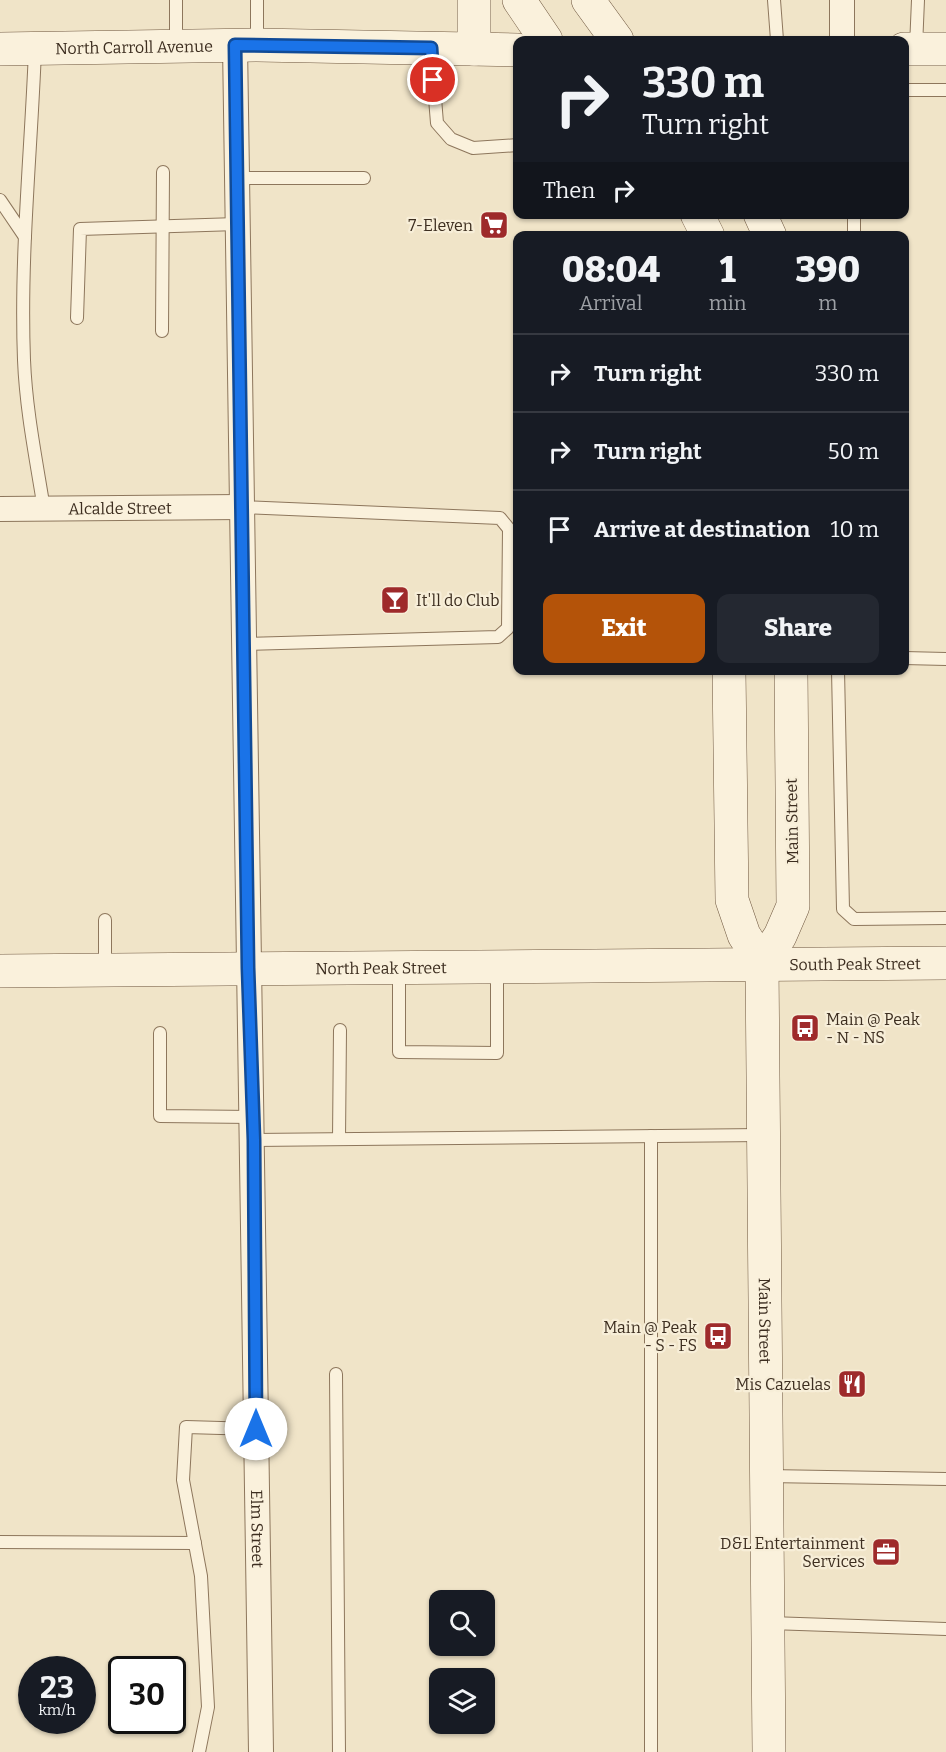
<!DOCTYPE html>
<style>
body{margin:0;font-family:Bitter,serif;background:#242831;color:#f1f3f6;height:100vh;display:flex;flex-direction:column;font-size:22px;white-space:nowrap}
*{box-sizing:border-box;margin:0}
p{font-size:20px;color:#9ea1a6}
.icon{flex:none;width:33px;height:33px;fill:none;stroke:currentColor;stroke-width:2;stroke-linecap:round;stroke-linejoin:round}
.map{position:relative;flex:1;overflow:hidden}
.details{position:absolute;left:513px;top:231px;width:396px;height:444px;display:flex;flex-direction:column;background:#171b24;border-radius:12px;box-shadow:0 2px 4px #0004}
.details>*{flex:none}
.guide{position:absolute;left:513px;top:36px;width:396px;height:183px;border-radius:12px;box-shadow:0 2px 4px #0004;background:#171b24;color:#f1f3f6;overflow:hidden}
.fabs{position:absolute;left:429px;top:1590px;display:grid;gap:12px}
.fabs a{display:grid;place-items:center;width:66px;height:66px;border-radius:12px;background:#171b24;box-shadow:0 2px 4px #0004;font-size:30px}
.speed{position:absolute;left:18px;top:1656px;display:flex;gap:12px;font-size:30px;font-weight:700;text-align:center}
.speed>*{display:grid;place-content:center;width:78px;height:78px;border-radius:50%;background:#171b24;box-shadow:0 2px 4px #0004;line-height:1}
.speed small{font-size:15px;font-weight:400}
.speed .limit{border:3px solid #111;border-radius:9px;background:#fff;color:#111}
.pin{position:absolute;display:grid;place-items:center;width:51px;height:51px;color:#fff;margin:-26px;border:3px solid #fff;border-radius:50%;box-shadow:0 2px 6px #0007}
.me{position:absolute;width:66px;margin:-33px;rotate:0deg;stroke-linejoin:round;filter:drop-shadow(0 0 4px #0008)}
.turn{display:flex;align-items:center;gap:21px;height:126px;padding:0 30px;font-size:27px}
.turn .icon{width:78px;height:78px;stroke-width:2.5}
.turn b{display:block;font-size:42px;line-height:51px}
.then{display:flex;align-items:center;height:57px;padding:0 30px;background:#0003;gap:12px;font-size:22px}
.eta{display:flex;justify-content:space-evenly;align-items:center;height:102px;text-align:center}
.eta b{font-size:36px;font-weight:800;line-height:42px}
.cta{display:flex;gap:12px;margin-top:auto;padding:12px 30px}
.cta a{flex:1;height:69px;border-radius:12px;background:#b45309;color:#fff;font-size:24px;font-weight:800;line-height:69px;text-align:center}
.cta a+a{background:#242831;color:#f1f3f6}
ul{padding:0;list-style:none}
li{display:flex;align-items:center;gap:18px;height:78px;padding:0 30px;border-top:2px solid #363941}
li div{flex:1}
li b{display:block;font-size:22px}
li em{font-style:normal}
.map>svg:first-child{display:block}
</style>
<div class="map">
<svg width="946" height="1752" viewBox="0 0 946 1752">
<rect width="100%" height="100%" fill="#f0e4c8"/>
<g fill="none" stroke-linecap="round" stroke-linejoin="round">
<g stroke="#8d765c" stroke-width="14">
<g id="lane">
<polyline points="774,0 777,40"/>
<polyline points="257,44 257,0"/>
<polyline points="176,46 176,0"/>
<polyline points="916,47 918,0"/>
<polyline points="431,49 437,123 451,139 473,148 518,145"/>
<path d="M35 50C31 153 20 256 24 360 26 410 36 459 44 509"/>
<polyline points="904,90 946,90"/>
<polyline points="236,178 364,178"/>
<polyline points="0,200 25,237"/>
<polyline points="854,214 854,236"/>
<polyline points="77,318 80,229 237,224"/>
<polyline points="162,331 163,172"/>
<polyline points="241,507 500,518 509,529 508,628 498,637 244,644"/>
<polyline points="904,658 946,659"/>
<polyline points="838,670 843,909 854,919 946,918"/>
<polyline points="399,968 399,1052 497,1053 497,967"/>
<polyline points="105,969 105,920"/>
<polyline points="160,1033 160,1116 252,1117"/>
<polyline points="651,1136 651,1752"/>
<polyline points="339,1139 340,1030"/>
<polyline points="253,1140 762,1135"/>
<polyline points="336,1374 339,1752"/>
<polyline points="768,1476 946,1479"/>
<polyline points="0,1542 195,1543"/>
<polyline points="770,1623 946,1629"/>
<polyline points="199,1752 208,1707 201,1576 183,1480 186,1427 256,1429"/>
</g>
</g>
<g stroke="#8d765c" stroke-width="26">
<g id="street">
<polyline points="842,40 842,0"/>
<path id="s1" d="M235 45C244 614 252 1183 261 1752"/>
<path id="s2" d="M0 509 241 507"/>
</g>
</g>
<g stroke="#6f573f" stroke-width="34">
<g id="secondary">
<polyline points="519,0 546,40"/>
<polyline points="588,0 617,40"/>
<path id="s3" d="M0 49 257 45 518 50"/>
<polyline points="474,49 474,0"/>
<polyline points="904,49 946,49"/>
<polyline points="697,214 708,236"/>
<polyline points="760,214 770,236"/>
<path id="s4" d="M729 670 732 900 744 935 762 963 769 1752"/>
<polyline points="762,963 780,936 793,906 791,670"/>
<path id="s5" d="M0 971 946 963"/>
</g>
</g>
<use href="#lane" stroke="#faf1dc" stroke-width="12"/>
<use href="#street" stroke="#faf1dc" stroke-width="24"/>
<use href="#secondary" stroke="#faf1dc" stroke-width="33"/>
</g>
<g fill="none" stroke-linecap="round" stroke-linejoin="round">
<g stroke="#114b97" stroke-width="15">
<polyline id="route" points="256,1429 254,1140 248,968 235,45 431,48 433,80"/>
</g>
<use href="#route" stroke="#1a73e8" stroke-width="10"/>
</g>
<defs>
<g id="supermarket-square" transform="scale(1.5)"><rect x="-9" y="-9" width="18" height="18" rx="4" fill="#9e2a2b" stroke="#f7eed8"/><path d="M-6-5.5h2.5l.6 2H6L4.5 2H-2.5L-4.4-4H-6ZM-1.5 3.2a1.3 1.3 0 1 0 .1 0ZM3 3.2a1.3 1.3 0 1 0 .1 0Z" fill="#fff"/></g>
<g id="bar-square" transform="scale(1.5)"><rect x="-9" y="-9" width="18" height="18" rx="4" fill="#9e2a2b" stroke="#f7eed8"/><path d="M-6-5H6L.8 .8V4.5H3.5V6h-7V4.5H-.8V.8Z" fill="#fff"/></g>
<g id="bus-square" transform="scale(1.5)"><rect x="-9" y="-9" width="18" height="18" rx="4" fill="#9e2a2b" stroke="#f7eed8"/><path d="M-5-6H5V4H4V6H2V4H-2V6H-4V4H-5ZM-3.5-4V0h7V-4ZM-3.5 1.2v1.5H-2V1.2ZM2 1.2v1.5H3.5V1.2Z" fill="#fff"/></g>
<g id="restaurant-square" transform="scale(1.5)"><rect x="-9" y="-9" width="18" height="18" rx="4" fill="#9e2a2b" stroke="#f7eed8"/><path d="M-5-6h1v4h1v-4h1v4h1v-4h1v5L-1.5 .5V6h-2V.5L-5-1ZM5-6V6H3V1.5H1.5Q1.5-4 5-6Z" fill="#fff"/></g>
<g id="office-square" transform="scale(1.5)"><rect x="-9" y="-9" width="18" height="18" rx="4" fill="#9e2a2b" stroke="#f7eed8"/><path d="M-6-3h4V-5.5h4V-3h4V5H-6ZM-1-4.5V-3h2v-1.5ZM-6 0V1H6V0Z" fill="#fff"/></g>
</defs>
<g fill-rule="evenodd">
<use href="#supermarket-square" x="494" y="225"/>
<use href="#bar-square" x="395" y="600"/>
<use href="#bus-square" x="805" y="1028"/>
<use href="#bus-square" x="718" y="1336"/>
<use href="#restaurant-square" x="852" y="1384"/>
<use href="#office-square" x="886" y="1552"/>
</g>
<g text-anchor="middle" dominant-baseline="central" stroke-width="4.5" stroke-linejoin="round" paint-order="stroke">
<g font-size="16" fill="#3d2e20" stroke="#f7eed8">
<text stroke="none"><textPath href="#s3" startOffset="134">North Carroll Avenue</textPath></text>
<text stroke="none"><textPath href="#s2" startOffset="120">Alcalde Street</textPath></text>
<text transform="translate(792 821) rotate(-91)">Main Street</text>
<text stroke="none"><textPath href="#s5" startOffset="855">South Peak Street</textPath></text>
<text stroke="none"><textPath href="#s5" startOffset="381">North Peak Street</textPath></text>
<text stroke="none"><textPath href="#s4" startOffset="658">Main Street</textPath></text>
<text stroke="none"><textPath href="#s1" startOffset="1484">Elm Street</textPath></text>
</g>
<g font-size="16" fill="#3d2e20" stroke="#f7eed8" text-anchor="end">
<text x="473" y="225">7-Eleven</text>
<text x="416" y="600" text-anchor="start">It'll do Club</text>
<text x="826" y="1019" text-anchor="start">Main @ Peak<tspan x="826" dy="18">- N - NS</tspan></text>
<text x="697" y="1327">Main @ Peak<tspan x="697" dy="18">- S - FS</tspan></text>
<text x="831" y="1384">Mis Cazuelas</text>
<text x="865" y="1543">D&amp;L Entertainment<tspan x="865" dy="18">Services</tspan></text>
</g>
</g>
</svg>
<div class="fabs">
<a><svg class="icon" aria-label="search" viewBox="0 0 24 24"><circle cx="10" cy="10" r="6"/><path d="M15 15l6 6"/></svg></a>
<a><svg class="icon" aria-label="layers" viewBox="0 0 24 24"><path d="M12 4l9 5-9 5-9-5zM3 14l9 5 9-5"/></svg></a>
</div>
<div class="speed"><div>23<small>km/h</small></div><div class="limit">30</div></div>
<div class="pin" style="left:433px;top:80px;background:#d93025"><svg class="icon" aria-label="arrive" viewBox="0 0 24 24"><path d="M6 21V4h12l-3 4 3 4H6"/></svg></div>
<svg class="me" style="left:256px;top:1429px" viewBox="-20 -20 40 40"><circle r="19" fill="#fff"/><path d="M0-13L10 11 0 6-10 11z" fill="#1a73e8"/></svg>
<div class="guide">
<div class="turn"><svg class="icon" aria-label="right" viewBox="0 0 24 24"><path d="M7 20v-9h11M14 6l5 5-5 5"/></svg><div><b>330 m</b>Turn right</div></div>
<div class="then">Then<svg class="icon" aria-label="right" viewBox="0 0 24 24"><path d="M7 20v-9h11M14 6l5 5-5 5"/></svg></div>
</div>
<section class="details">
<div class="eta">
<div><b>08:04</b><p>Arrival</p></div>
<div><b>1</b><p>min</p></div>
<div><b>390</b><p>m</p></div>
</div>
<ul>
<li><svg class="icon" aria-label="right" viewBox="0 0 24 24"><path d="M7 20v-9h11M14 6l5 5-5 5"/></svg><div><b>Turn right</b></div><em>330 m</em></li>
<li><svg class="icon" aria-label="right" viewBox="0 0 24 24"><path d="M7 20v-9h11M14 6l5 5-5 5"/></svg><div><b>Turn right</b></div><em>50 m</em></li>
<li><svg class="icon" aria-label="arrive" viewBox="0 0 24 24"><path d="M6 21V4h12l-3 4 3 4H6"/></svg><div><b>Arrive at destination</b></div><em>10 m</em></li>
</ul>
<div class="cta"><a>Exit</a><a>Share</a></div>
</section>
</div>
